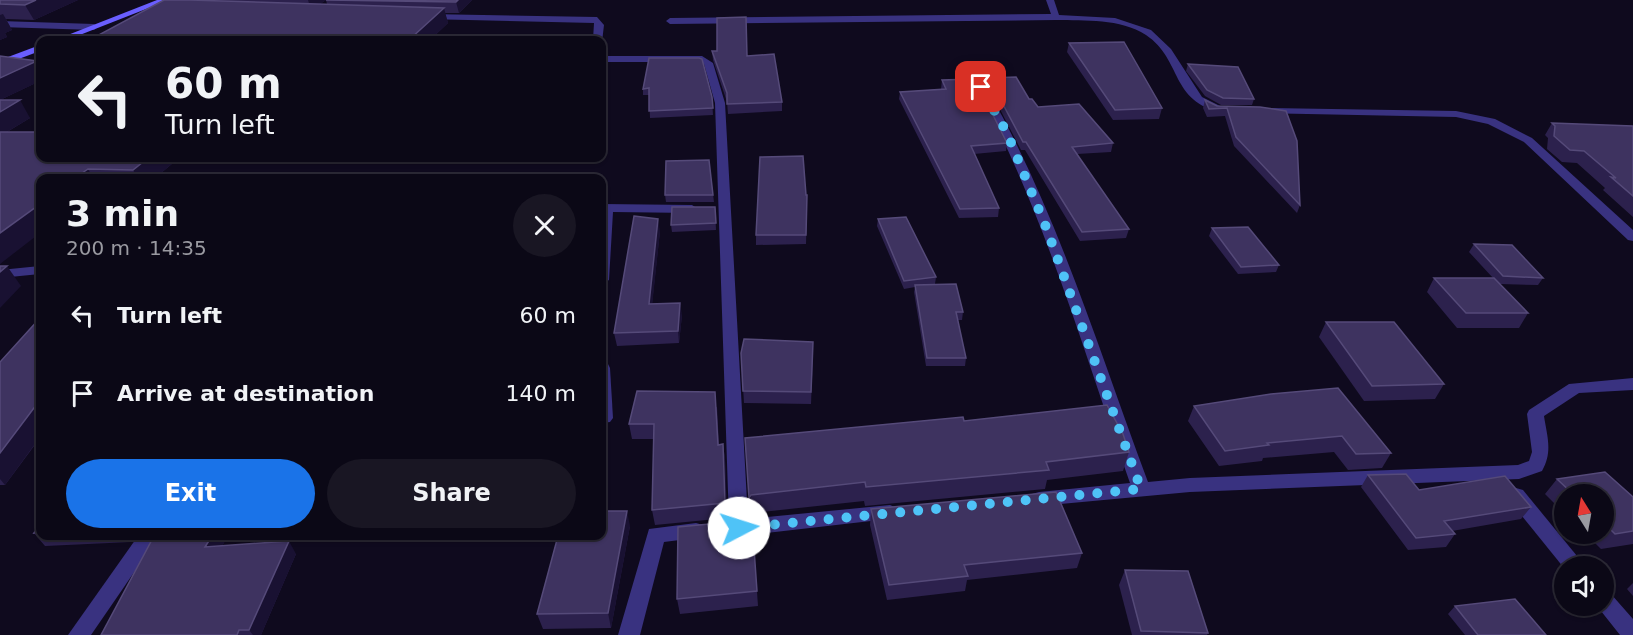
<!DOCTYPE html>
<meta charset="utf-8">
<style>
body{margin:0;font-family:"DejaVu Sans",sans-serif;background:#191623;color:#f1f3f6;height:100vh;display:flex;flex-direction:column;font-size:22px;white-space:nowrap}
*{box-sizing:border-box;margin:0}
p{font-size:20px;color:#9a9aa1}
.icon{flex:none;width:33px;height:33px;fill:none;stroke:currentColor;stroke-width:2;stroke-linecap:round;stroke-linejoin:round}
.map{position:relative;flex:1;overflow:hidden}
.side{position:absolute;left:36px;top:174px;width:570px;height:366px;display:flex;flex-direction:column;background:#0b0816;border-radius:12px;box-shadow:0 2px 4px #0004,0 0 0 2px #2b2935}
.side>*{flex:none}
.top-card{position:absolute;left:36px;top:36px;width:570px;height:126px;border-radius:12px;box-shadow:0 2px 4px #0004,0 0 0 2px #2b2935;background:#0b0816;color:#f1f3f6;overflow:hidden}
.needle{width:39px;rotate:349deg}
.tools{position:absolute;left:1554px;top:484px;display:grid;gap:12px}
.tools a{display:grid;place-items:center;width:60px;height:60px;border-radius:50%;background:#0b0816;box-shadow:0 2px 4px #0004,0 0 0 2px #2b2935;font-size:30px}
.pin{position:absolute;display:grid;place-items:center;width:51px;height:51px;color:#fff;margin:-26px;border-radius:12px;box-shadow:0 3px 9px #0006}
.me{position:absolute;width:66px;margin:-33px;rotate:85deg;stroke-linejoin:round;filter:drop-shadow(0 0 4px #0008)}
.turn{display:flex;align-items:center;gap:21px;height:126px;padding:0 30px;font-size:27px}
.turn .icon{width:78px;height:78px;stroke-width:2.5}
.turn b{display:block;font-size:42px;line-height:51px}
.round{display:grid;place-items:center;flex:none;width:63px;height:63px;border-radius:32px;background:#191623}
.headline{display:flex;align-items:center;justify-content:space-between;height:102px;padding:0 30px}
h1{font-size:36px;font-weight:600;line-height:45px}
.cta{display:flex;gap:12px;margin-top:auto;padding:12px 30px}
.cta a{flex:1;height:69px;border-radius:36px;background:#1a73e8;color:#fff;font-size:24px;font-weight:600;line-height:69px;text-align:center}
.cta a+a{background:#191623;color:#f1f3f6}
ul{padding:0;list-style:none}
li{display:flex;align-items:center;gap:18px;height:78px;padding:0 30px}
li div{flex:1}
li b{display:block;font-size:22px}
li em{font-style:normal}
.map>svg:first-child{display:block}
</style>
<div class="map">
<svg width="1633" height="635" viewBox="0 0 1633 635">
<rect width="100%" height="100%" fill="#0f0a1e"/>
<g fill="none" stroke-linecap="round" stroke-linejoin="round">
<g fill="#393280" fill-rule="evenodd">
<path d="M1046 0H1054L1059 15 1115 18 1151 30 1171 49 1202 97 1228 110 1223 113C1169 101 1183 60 1146 35 1120 18 1085 21 1056 20L670 24 666 21 670 18 1051 14Z"/>
<polygon points="428,14 597,17 604,25 602,42 593,40 594,23 425,19 425,15"/>
<polygon points="0,21 94,24 98,27 94,30 0,27"/>
<polygon points="602,56 702,56 713,63 725,103 748,519 890,505 897,508 900,513 897,518 739,536 728,534 725,528 729,522 715,103 704,64 700,62 602,62"/>
<path d="M981 84 986 87C1056 208 1099 351 1148 482L1190 478 1518 465 1529 461 1532 452 1527 414 1529 410 1569 384 1633 378V390L1579 393 1544 416C1547 436 1553 452 1542 471L1519 479 1190 492 1039 506 1032 504 1030 499 1032 494 1039 492 1130 483C1084 353 1043 208 976 87Z"/>
<polygon points="1262,108 1456,111 1495,119 1532,138 1633,230 1633,241 1628,240 1524,142 1488,124 1456,117 1258,113 1257,111"/>
<polygon points="602,204 692,205 698,209 692,213 613,212 609,280 602,284"/>
<polygon points="40,266 40,274 0,278 0,270"/>
<polygon points="602,363 608,364 610,368 613,418 610,422 602,423"/>
<polygon points="1516,488 1523,490 1586,567 1564,568 1509,500 1507,495 1509,490"/>
<polygon points="696,523 703,525 706,531 703,537 664,542 640,635 618,635 649,529"/>
<polygon points="138,536 159,536 91,635 68,635"/>
<polygon points="1604,591 1611,594 1633,619 1633,635 1620,635 1597,606 1604,606"/>
</g>
<g fill="#6a5eff" fill-rule="evenodd">
<polygon points="157,0 169,0 67,40 55,40"/>
<polygon points="40,45 40,51 0,66 0,60"/>
</g>
</g>
<g fill="#2c214d">
<polygon points="0,0 78,0 34,20 6,19 12,30 5,33 7,37 0,40"/>
<polygon points="164,0 326,0 320,4 327,4 326,0 472,0 459,13 445,13 448,23 430,40 94,40 93,38"/>
<polygon points="1069,43 1162,108 1159,119 1113,120 1067,52"/>
<polygon points="712,51 748,56 782,102 782,111 728,114 727,102 713,60"/>
<polygon points="0,56 37,61 40,67 40,81 0,100 30,118 7,132 40,158 179,158 155,178 40,178 0,264"/>
<polygon points="649,58 712,97 713,115 650,118 649,95 643,95 643,89"/>
<polygon points="1188,64 1254,99 1252,105 1221,105 1205,96 1186,71"/>
<polygon points="989,78 1029,99 1038,107 1113,143 1111,152 1077,154 1129,229 1126,238 1080,241 1025,150 1021,150 988,86"/>
<polygon points="942,80 1007,143 1006,151 974,154 999,208 998,217 959,218 899,99 900,92 941,89"/>
<polygon points="1205,100 1217,106 1260,107 1300,205 1297,213 1234,146 1225,116 1207,117 1203,108"/>
<polygon points="1552,123 1633,126 1633,217 1603,190 1605,188 1577,163 1562,162 1547,149 1548,138 1545,135"/>
<polygon points="709,160 714,202 666,202 665,195"/>
<polygon points="806,195 807,204 806,244 756,245 756,235"/>
<polygon points="715,207 716,230 672,232 671,225"/>
<polygon points="878,219 936,277 935,284 963,312 962,320 957,320 966,358 965,366 926,366 914,292 915,287 904,289 877,226"/>
<polygon points="1212,228 1279,265 1276,272 1238,274 1209,236"/>
<polygon points="660,231 652,304 682,315 679,343 617,346 614,333"/>
<polygon points="1474,244 1543,278 1538,285 1500,284 1528,313 1519,328 1457,328 1427,292 1434,278 1493,278 1469,252"/>
<polygon points="1326,322 1444,384 1435,399 1364,401 1319,337"/>
<polygon points="741,353 813,354 811,404 744,403"/>
<polygon points="0,362 34,446 5,485 0,485"/>
<polygon points="1271,394 1391,453 1382,468 1348,470 1334,452 1263,458 1262,461 1219,466 1188,421 1194,406"/>
<polygon points="717,407 719,445 723,444 725,459 727,518 655,525 652,510 654,439 632,439 629,424"/>
<polygon points="964,421 1129,452 1123,471 1047,480 1045,489 865,506 864,501 752,513 750,517 745,438"/>
<polygon points="1368,475 1419,490 1531,507 1521,519 1452,531 1455,534 1446,547 1408,550 1361,487"/>
<polygon points="1557,479 1633,497 1633,544 1601,549 1586,534 1604,534 1604,495 1564,495 1564,513 1545,494"/>
<polygon points="871,509 1082,553 1077,568 967,580 965,591 887,600 870,525"/>
<polygon points="752,520 758,606 680,614 677,599"/>
<polygon points="40,524 40,536 136,536 131,542 45,546 34,533"/>
<polygon points="630,526 611,628 543,629 537,614"/>
<polygon points="154,536 228,536 222,546 296,554 261,635 101,635"/>
<polygon points="1125,570 1208,633 1207,635 1132,635 1119,585"/>
<polygon points="1633,583 1633,596 1627,589"/>
<polygon points="1455,606 1546,635 1465,635 1448,614"/>
</g>
<g fill="#191132">
<polygon points="36,0 78,0 34,20 25,5"/>
<polygon points="308,0 326,0 311,10"/>
<polygon points="458,0 472,0 459,13 456,2"/>
<polygon points="444,8 448,23 430,40 410,40 410,39"/>
<polygon points="3,14 12,30 5,33 7,37 0,40 0,15"/>
<polygon points="311,36 313,40 304,40"/>
<polygon points="37,61 40,67 40,81 0,100 0,78"/>
<polygon points="20,100 30,118 0,136 0,112"/>
<polygon points="148,158 179,158 155,178 137,178 133,170"/>
<polygon points="88,169 93,178 75,178"/>
<polygon points="40,204 40,233 0,264 0,233"/>
<polygon points="658,219 660,231 651,316 649,304"/>
<polygon points="7,266 21,286 0,308 0,272"/>
<polygon points="680,303 682,315 679,343 678,331"/>
<polygon points="40,400 40,437 5,485 0,479 0,453"/>
<polygon points="723,444 725,459 727,518 725,503"/>
<polygon points="751,495 752,513 750,517 749,498"/>
<polygon points="627,511 630,526 611,628 608,613"/>
<polygon points="126,536 136,536 131,542"/>
<polygon points="212,536 228,536 214,560 205,547"/>
<polygon points="289,541 296,554 261,635 253,635 249,630"/>
</g>
<g fill="#3e3360" stroke="#554a79" stroke-width="1.5">
<polygon points="0,0 36,0 25,5 0,4"/>
<polygon points="164,0 190,0 444,8 410,39 311,36 304,40 153,40 93,38"/>
<polygon points="326,0 458,0 456,2"/>
<polygon points="746,17 747,56 774,54 782,102 727,104 727,93 712,51 717,51 717,18"/>
<polygon points="1124,42 1162,108 1115,110 1069,43"/>
<polygon points="0,56 37,61 0,78"/>
<polygon points="649,58 699,58 702,59 712,97 713,108 649,111 649,88 643,89"/>
<polygon points="1188,64 1238,67 1254,99 1223,98 1207,90"/>
<polygon points="1016,77 1029,99 1032,99 1038,107 1079,104 1113,143 1072,147 1129,229 1082,232 1026,142 1023,142 989,78"/>
<polygon points="975,79 1007,143 971,146 999,208 960,209 900,92 946,89 942,80"/>
<polygon points="0,100 20,100 0,112"/>
<polygon points="1205,100 1217,106 1260,107 1286,111 1297,141 1300,205 1236,137 1227,108 1209,109"/>
<polygon points="1552,123 1633,126 1633,196 1611,177 1616,178 1584,151 1570,150 1554,136 1555,126"/>
<polygon points="0,132 40,132 40,158 148,158 133,170 88,169 75,178 40,178 40,204 0,233"/>
<polygon points="803,156 806,195 807,195 806,235 756,235 760,157"/>
<polygon points="709,160 713,195 665,195 666,161"/>
<polygon points="672,207 715,207 716,223 671,225"/>
<polygon points="634,216 658,219 649,304 680,303 678,331 614,333"/>
<polygon points="906,217 936,277 904,281 878,219"/>
<polygon points="1248,227 1279,265 1241,267 1212,228"/>
<polygon points="1474,244 1512,245 1543,278 1503,276"/>
<polygon points="0,266 7,266 0,272"/>
<polygon points="1434,278 1494,278 1528,313 1466,313"/>
<polygon points="956,284 963,312 956,312 966,358 927,358 915,285"/>
<polygon points="40,318 40,400 0,453 0,362"/>
<polygon points="1326,322 1394,322 1444,384 1372,386"/>
<polygon points="744,339 813,342 811,392 743,391 741,353"/>
<polygon points="1338,388 1391,453 1356,454 1342,436 1267,443 1269,445 1225,451 1194,406 1271,394"/>
<polygon points="637,391 715,392 718,445 723,444 725,503 652,510 654,424 629,424"/>
<polygon points="1107,405 1123,434 1129,452 1046,462 1049,470 866,487 865,482 751,495 749,498 745,438 963,417 964,421"/>
<polygon points="1605,472 1633,497 1633,531 1615,534 1604,523 1604,495 1574,495 1557,479"/>
<polygon points="1406,474 1419,490 1505,476 1531,507 1444,521 1455,534 1416,538 1368,475"/>
<polygon points="1056,492 1082,553 964,565 968,576 889,585 871,509"/>
<polygon points="602,511 627,511 608,613 537,614 558,536 602,536"/>
<polygon points="752,520 757,591 677,599 678,527"/>
<polygon points="40,524 40,532 34,533"/>
<polygon points="154,536 212,536 205,547 289,541 249,630 239,630 237,635 101,635"/>
<polygon points="1125,570 1188,571 1208,633 1141,631"/>
<polygon points="1515,599 1546,635 1478,635 1455,606"/>
</g>
<g fill="none" stroke-linecap="round" stroke-linejoin="round">
<polyline stroke="#4fc3f7" stroke-width="10" stroke-dasharray="0 18" points="739,528 1141,489 1046,227 1007,133 981,87"/>
</g>
</svg>
<div class="tools">
<a><svg class="needle" viewBox="-14 -14 28 28"><path d="M0-13l5 13h-10z" fill="#e53935"/><path d="M0 13l5-13h-10z" fill="#9a9aa1"/></svg></a>
<a><svg class="icon" aria-label="sound" viewBox="0 0 24 24"><path d="M4 9h4l5-4v14l-5-4H4zM17 9q2 3 0 6"/></svg></a>
</div>
<div class="pin" style="left:981px;top:87px;background:#d93025"><svg class="icon" aria-label="arrive" viewBox="0 0 24 24"><path d="M6 21V4h12l-3 4 3 4H6"/></svg></div>
<svg class="me" style="left:739px;top:528px" viewBox="-20 -20 40 40"><circle r="19" fill="#fff"/><path d="M0-13L10 11 0 6-10 11z" fill="#4fc3f7"/></svg>
<div class="top-card">
<div class="turn"><svg class="icon" aria-label="left" viewBox="0 0 24 24"><path d="M17 20v-9H6M10 6l-5 5 5 5"/></svg><div><b>60 m</b>Turn left</div></div>
</div>
<section class="side">
<div class="headline"><div><h1>3 min</h1><p>200 m · 14:35</p></div><a class="round"><svg class="icon" aria-label="close" viewBox="0 0 24 24"><path d="M6 6l12 12M18 6L6 18"/></svg></a></div>
<ul>
<li><svg class="icon" aria-label="left" viewBox="0 0 24 24"><path d="M17 20v-9H6M10 6l-5 5 5 5"/></svg><div><b>Turn left</b></div><em>60 m</em></li>
<li><svg class="icon" aria-label="arrive" viewBox="0 0 24 24"><path d="M6 21V4h12l-3 4 3 4H6"/></svg><div><b>Arrive at destination</b></div><em>140 m</em></li>
</ul>
<div class="cta"><a>Exit</a><a>Share</a></div>
</section>
</div>
